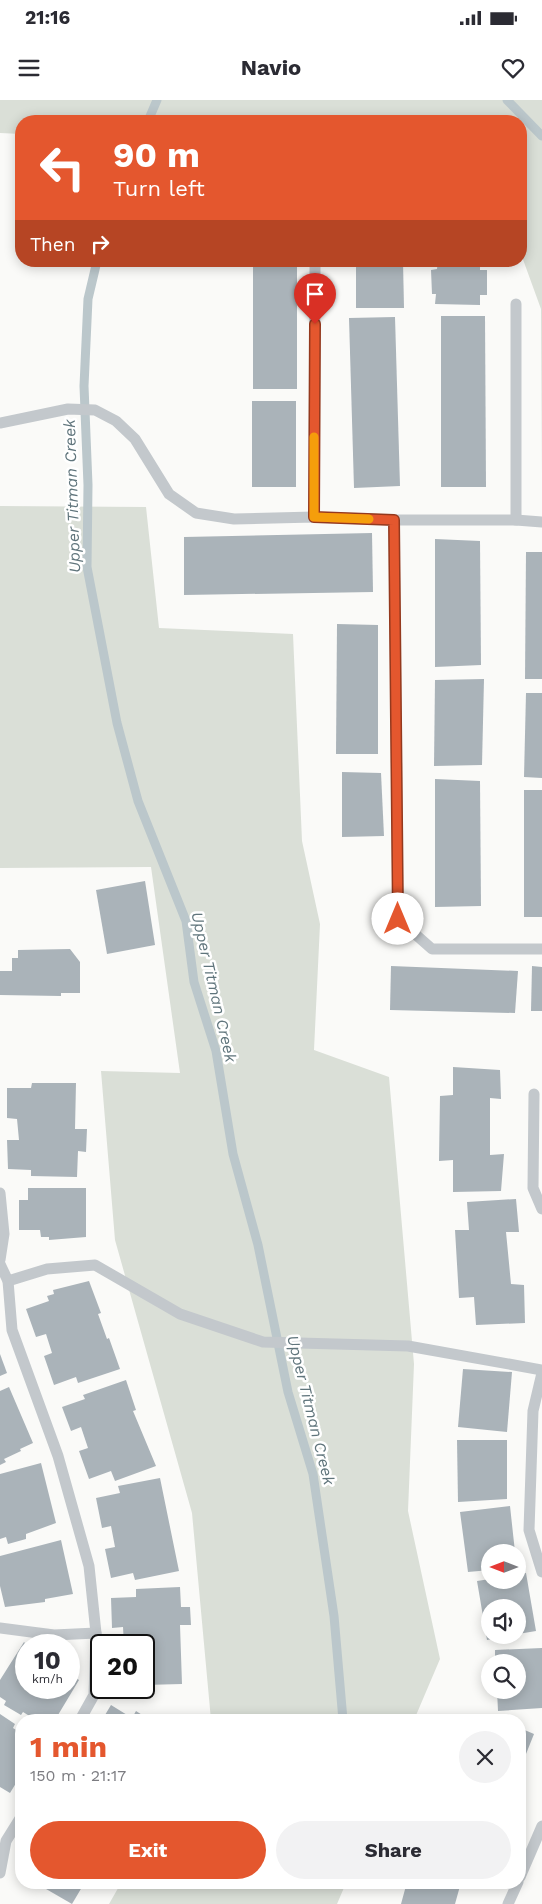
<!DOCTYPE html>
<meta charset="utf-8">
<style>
body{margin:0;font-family:"Work Sans",sans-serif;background:#f2f2f3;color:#2b2b33;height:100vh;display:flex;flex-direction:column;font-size:19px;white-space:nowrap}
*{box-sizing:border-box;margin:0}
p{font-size:16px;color:#7c7c81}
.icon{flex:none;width:28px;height:28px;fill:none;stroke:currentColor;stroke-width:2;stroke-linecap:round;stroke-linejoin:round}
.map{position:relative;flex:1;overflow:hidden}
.sheet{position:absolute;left:15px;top:1614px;width:511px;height:175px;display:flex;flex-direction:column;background:#fff;border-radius:20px;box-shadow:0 2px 12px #0003}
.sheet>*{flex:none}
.top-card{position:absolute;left:15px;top:15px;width:512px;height:152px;border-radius:20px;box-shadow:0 2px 12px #0003;background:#e4572e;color:#fff;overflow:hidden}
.needle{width:32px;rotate:270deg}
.buttons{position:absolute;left:481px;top:1444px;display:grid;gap:10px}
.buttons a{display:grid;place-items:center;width:45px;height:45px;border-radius:50%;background:#fff;box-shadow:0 2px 12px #0003;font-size:25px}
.speed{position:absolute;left:15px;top:1534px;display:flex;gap:10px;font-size:25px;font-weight:700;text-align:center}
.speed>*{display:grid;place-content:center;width:65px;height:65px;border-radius:50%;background:#fff;box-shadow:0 2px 12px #0003;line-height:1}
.speed small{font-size:12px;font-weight:400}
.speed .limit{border:2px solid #111;border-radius:8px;background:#fff;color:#111}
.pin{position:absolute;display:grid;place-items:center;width:42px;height:42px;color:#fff;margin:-51px -21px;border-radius:50% 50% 50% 0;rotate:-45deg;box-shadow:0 0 5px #0007}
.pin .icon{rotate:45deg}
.me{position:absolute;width:55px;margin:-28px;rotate:0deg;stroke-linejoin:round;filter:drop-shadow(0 0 4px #0008)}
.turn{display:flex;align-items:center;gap:18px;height:105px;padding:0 15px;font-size:22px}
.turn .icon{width:65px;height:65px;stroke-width:2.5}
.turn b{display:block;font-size:35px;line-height:42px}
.then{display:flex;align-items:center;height:48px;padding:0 15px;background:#0003;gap:10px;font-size:19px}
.round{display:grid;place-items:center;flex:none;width:52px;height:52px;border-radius:26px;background:#f2f2f3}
.head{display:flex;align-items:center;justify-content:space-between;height:85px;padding:0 15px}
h1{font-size:30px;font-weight:700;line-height:38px;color:#e4572e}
.primary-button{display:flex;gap:10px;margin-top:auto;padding:10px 15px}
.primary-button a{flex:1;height:58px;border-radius:30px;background:#e4572e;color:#fff;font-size:20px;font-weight:700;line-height:58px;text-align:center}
.primary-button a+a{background:#f2f2f3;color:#2b2b33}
.status{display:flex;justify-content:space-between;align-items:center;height:35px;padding:0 25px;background:#fff;direction:ltr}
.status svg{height:14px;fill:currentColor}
header{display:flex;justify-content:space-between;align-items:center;height:65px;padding:0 15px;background:#fff;font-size:22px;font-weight:700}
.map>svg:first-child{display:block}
</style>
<div class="status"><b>21:16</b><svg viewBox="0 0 49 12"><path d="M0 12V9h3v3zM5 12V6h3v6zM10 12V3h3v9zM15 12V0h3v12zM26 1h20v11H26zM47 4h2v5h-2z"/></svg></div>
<header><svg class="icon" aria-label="menu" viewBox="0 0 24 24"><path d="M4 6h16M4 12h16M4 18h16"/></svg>Navio<svg class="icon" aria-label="heart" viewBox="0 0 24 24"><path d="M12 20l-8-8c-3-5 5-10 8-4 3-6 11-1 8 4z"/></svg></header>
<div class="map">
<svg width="542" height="1804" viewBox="0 0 542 1804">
<rect width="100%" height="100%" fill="#fafaf8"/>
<g fill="#dadfd7">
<polygon points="0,0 542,0 542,377 541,209 521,154 521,21 21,21 21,34 0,33"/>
<polygon points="0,406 146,407 159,528 293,534 302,741 320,824 314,950 389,977 414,1264 408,1411 440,1559 414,1620 211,1620 192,1413 115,1140 101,971 180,973 151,767 0,768"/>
<polygon points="121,1783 121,1782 346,1783 337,1804 109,1804"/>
</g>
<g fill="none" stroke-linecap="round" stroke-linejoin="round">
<g stroke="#bbc7cb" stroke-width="9">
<polyline points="507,0 542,36"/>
<polyline points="148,21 157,0"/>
<polyline points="97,161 88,199 84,286 88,385 87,467 117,623 138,701 186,821 194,882 216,951 233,1054 258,1145 288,1292 313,1374 334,1516 343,1620"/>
</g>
</g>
<g fill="#aab3b9">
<polygon points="356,161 403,161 404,208 356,208"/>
<polygon points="438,161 480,161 480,170 487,170 487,195 480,195 480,205 435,204 436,194 432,194 431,170 437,169"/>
<rect x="253" y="163" width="44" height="126"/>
<polygon points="441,216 485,216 486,387 441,387"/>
<polygon points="395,217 400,386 354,388 349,218"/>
<rect x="252" y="301" width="44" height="86"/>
<polygon points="372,433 373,492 184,495 184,437"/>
<polygon points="435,439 480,441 481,565 435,567"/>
<polygon points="526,452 542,452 542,579 525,579"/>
<polygon points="337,524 378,525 378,654 336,654"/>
<polygon points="484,579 482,665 434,666 435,580"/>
<polygon points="526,593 542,593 542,678 524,677"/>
<polygon points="342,672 381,673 384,736 342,737"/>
<polygon points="435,679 480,681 481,806 435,807"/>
<rect x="524" y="690" width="18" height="127"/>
<polygon points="145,781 155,845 107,854 96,790"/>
<polygon points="70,849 80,862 80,893 61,893 61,896 0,895 0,871 12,871 12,858 18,858 18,850"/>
<polygon points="391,866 518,871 515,913 390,910"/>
<polygon points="532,866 542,867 542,911 531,911"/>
<polygon points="453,967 500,970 501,999 490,998 490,1055 504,1054 501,1091 453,1092 453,1060 439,1061 440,996 453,995"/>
<polygon points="32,983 76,983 75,1029 87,1029 86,1052 78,1051 77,1077 31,1076 31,1070 8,1069 7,1040 19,1040 17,1019 7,1018 7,988 31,988"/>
<polygon points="28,1088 86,1088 86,1137 49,1140 49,1137 41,1137 40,1130 19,1130 19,1100 28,1100"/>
<polygon points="516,1099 519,1132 506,1132 511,1184 524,1185 525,1223 476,1225 474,1197 459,1198 455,1130 469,1130 467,1102"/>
<polygon points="89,1181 101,1213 98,1214 107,1239 109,1238 120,1269 78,1283 76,1277 54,1285 44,1256 52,1253 46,1234 36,1237 26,1209 49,1201 47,1196 54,1194 53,1190"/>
<polygon points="0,1254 7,1273 0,1276"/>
<polygon points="463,1269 512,1272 507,1332 458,1327"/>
<polygon points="126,1280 136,1310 133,1311 156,1366 115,1381 111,1371 89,1379 79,1351 88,1348 81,1327 71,1331 62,1307 85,1299 83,1295"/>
<polygon points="9,1287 33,1343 20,1349 21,1351 4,1359 6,1362 0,1365 0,1291"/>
<polygon points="457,1340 507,1340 507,1399 458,1402"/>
<polygon points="41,1363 56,1423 26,1434 26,1439 8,1444 6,1437 0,1439 0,1374"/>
<polygon points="160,1378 179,1471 135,1480 133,1473 111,1478 105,1449 115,1447 111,1426 102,1428 96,1398 120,1393 118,1386"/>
<polygon points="510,1406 515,1452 490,1452 490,1470 468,1472 460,1412"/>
<polygon points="61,1440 73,1494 45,1499 45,1502 5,1507 0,1486 0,1456"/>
<polygon points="526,1473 536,1531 518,1534 518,1508 490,1508 490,1535 509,1536 487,1540 477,1481 490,1479 518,1480 518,1474"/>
<polygon points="180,1487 181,1507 190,1507 191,1525 180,1525 182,1584 144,1585 144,1545 124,1545 123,1527 112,1528 111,1498 136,1497 136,1489"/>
<polygon points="24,1542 26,1544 26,1588 69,1588 69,1573 79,1580 55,1620 36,1620 23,1612 21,1615 4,1605 6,1601 0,1597 0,1580"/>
<polygon points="542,1548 542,1608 498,1611 497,1590 518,1590 518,1562 495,1562 495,1550"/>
<polygon points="111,1605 132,1618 136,1611 150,1620 102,1620"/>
<polygon points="0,1614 15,1624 13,1628 21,1633 21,1675 10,1693 0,1687"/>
<polygon points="520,1628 534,1634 522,1664 520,1664"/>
<polygon points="34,1782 85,1782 72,1804"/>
<polygon points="407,1782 474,1782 472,1789 460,1786 455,1804 401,1804"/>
</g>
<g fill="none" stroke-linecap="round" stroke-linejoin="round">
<g stroke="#c3c8cc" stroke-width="11">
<polyline points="0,323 68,309 95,310 116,321 135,339 169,394 196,413 234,419 314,417 394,420 516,420 542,422"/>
<polyline points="314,417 315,167"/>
<polyline points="394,420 398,819 432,849 542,849"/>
<polyline points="516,420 516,204"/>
<polyline points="534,994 533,1088 542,1109"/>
<polyline points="0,1093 4,1134 0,1160"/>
<polyline points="0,1164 8,1181 12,1230 58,1356 89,1466 96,1533 94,1595 80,1620"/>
<polyline points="8,1181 47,1169 95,1165 180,1214 263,1242 408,1246 542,1270"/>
<polyline points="542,1273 533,1311 529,1430 542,1472"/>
<polyline points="0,1528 54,1535 96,1533"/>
<polyline points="0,1773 6,1741 21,1717"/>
<polyline points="520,1777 542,1726"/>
<polyline points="508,1804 518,1782"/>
</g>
</g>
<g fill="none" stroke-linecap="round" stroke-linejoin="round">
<g stroke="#94391e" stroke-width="12">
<polyline id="route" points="315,224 314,417 394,420 398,819"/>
</g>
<use href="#route" stroke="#e4572e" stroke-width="9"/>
<polyline stroke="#f59e0b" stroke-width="9" points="314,337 314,417 369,419"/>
</g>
<g text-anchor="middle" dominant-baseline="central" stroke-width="5" stroke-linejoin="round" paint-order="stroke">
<g font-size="16" font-style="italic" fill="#60757c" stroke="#fff">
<text transform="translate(72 396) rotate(-92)">Upper Titman Creek</text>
<text transform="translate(214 887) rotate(77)">Upper Titman Creek</text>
<text transform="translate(311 1310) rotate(76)">Upper Titman Creek</text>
</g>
</g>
</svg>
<div class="buttons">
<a><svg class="needle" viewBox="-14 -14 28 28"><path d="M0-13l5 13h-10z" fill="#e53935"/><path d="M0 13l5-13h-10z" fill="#7c7c81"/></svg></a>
<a><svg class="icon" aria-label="sound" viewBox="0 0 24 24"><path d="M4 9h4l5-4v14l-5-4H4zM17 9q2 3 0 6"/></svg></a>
<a><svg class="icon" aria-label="search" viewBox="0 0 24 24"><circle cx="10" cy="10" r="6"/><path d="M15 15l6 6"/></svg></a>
</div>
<div class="speed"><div>10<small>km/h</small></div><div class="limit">20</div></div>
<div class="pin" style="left:315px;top:224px;background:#d93025"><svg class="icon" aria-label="arrive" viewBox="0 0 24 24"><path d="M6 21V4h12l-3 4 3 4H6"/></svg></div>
<svg class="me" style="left:398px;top:819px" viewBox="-20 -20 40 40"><circle r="19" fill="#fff"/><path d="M0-13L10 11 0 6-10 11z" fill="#e4572e"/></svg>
<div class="top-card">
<div class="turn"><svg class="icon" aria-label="left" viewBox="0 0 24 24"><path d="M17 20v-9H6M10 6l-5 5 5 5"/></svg><div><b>90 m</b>Turn left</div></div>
<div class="then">Then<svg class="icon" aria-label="right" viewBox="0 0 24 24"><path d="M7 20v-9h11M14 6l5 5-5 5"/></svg></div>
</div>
<section class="sheet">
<div class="head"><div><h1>1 min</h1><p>150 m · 21:17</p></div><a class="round"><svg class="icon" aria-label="close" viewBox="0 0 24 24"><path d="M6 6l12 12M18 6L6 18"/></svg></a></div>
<div class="primary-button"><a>Exit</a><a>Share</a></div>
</section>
</div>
